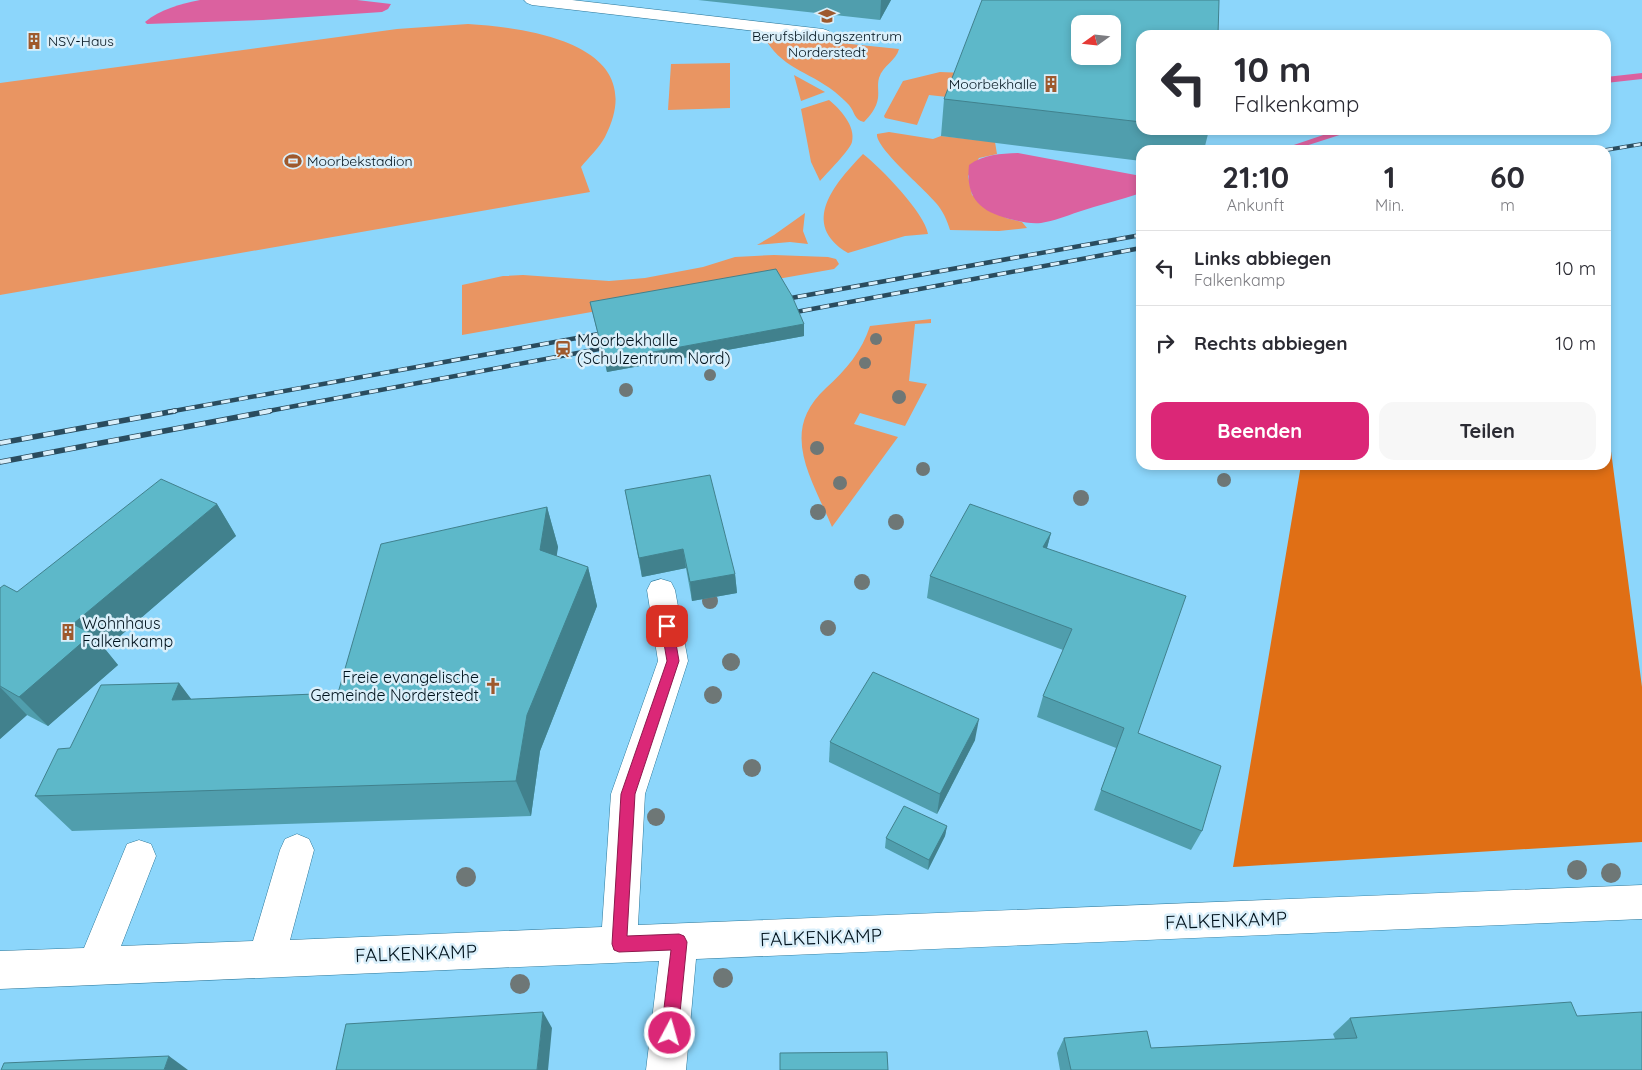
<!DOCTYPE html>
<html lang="de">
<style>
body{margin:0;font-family:Quicksand,sans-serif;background:#f7f7f7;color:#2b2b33;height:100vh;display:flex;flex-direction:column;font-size:19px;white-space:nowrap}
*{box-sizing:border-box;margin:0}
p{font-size:16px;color:#7c7c81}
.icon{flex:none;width:28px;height:28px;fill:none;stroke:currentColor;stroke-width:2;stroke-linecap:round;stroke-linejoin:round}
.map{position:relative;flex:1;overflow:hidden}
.side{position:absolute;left:1136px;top:145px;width:475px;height:325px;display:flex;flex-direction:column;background:#fff;border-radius:15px;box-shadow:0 2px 8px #0003}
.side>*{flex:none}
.top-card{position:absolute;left:1136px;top:30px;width:475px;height:105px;border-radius:15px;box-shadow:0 2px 8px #0003;background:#fff;color:#2b2b33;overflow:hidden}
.needle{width:32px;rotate:255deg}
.controls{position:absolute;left:1071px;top:15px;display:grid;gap:10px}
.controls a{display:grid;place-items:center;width:50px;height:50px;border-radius:10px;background:#fff;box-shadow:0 2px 8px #0003;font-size:25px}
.pin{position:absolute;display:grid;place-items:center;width:42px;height:42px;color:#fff;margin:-21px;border-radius:10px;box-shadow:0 2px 8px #0006}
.me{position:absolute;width:55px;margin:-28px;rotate:6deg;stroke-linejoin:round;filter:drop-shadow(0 0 4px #0008)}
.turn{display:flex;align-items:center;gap:18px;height:105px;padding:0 15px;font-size:22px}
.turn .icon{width:65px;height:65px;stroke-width:2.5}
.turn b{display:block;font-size:35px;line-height:42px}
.eta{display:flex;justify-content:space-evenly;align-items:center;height:85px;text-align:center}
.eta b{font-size:30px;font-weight:700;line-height:35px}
.cta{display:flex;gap:10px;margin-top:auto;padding:10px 15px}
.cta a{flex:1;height:58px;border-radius:15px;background:#db2777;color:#fff;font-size:20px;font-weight:700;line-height:58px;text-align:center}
.cta a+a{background:#f7f7f7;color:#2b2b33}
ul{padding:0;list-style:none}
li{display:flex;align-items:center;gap:15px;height:75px;padding:0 15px;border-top:1px solid #e1e1e2}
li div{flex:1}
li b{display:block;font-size:19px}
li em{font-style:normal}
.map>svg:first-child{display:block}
</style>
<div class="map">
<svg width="1642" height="1070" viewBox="0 0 1642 1070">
<rect width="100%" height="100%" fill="#8cd6fb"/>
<g fill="#e99562">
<path d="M468 24C531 28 652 45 605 137 599 148 589 157 581 167L590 192 0 295V83L397 29Z"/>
<path d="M763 35 899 49C896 61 883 65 879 78 877 85 879 91 878 98 877 107 870 116 864 122 854 120 855 112 849 105 845 101 840 96 835 92 807 70 781 69 763 35Z"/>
<polygon points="730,63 730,108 668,110 671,64"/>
<polygon points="940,72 965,73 956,98 929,95 917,125 885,118 884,116 903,81"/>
<polygon points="794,75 825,92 801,101"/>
<path d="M829 100C840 109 856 126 852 142 850 150 826 174 820 181L811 162 801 109Z"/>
<path d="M889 132 933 139 941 136 995 142 997 154 979 158 968 176 972 195 1006 218 1022 222 1027 228 999 231 950 230C947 220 943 211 936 203 925 189 875 148 877 134Z"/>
<path d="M863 154C880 167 925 213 928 234L905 236 848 253C799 224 835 183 863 154Z"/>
<polygon points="805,213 803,231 808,244 790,242 757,245 774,235"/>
<polygon points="774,255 828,257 836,259 839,264 834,269 462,335 462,285 503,276 523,275 609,281 645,278 703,267 735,257"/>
<path d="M931 319V323L915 324 909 381 927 384 905 426 860 413 854 424 898 437 832 527C812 478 778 432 826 388 846 370 862 351 870 326Z"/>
</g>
<polygon fill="#e06f15" points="1606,413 1642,687 1642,842 1233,867 1301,465 1606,465"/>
<g fill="#db619f">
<path d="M200 0H357L391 4 388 9 382 12 263 20 147 24 145 22C160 9 181 4 200 0Z"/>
<path d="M1018 153 1141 176V193C1120 200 1099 205 1078 212 1066 216 1054 221 1041 223 1032 224 1023 222 1014 220 982 213 965 200 969 165 984 154 1000 154 1018 153Z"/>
</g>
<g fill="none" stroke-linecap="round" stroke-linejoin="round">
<g fill="#db619f" fill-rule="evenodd">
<polygon points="1642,73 1642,79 1606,83 1606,77"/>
<polygon points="1338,130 1355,130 1293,150 1279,150"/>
</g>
<g stroke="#2e799b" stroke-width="1">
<g id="minor">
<polygon points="524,0 572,0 823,29 829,31 831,34 829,37 823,39 532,5 527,3"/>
<polygon points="661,579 671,582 675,590 688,661 645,794 638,925 1642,885 1642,919 696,959 686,1070 646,1070 659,961 0,989 0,951 84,948 127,844 139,840 151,844 156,856 121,946 253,941 280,850 285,839 297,834 309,839 314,850 290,940 602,927 611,794 658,661 647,590 651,582"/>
</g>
</g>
<use href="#minor" fill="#fff" fill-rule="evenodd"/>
<g stroke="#2a4c5e" stroke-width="4">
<polyline id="rail-far2" points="1606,150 1642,144"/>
</g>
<g stroke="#2a4c5e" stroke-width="4.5">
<g id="rail-far1">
<polyline points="780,300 1141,235"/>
<polyline points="785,314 1141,248"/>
<polyline points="168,412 610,332"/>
<polyline points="263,412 615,346"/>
</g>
</g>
<g stroke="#2a4c5e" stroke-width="5.5">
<g id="rail">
<polyline points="0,443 175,411"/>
<polyline points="0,462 270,411"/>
</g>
</g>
<use href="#rail-far2" stroke="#daeffa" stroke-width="2.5" stroke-dasharray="7" stroke-linecap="butt"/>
<use href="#rail-far1" stroke="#daeffa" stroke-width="3" stroke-dasharray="9" stroke-linecap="butt"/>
<use href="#rail" stroke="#daeffa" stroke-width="4" stroke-dasharray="11" stroke-linecap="butt"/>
</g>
<g fill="#6e7776">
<circle cx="876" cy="339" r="6"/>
<circle cx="865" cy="363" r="6"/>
<circle cx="710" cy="375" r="6"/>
<circle cx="626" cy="390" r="7"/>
<circle cx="899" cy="397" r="7"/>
<circle cx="817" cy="448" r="7"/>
<circle cx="923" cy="469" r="7"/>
<circle cx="1224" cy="480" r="7"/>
<circle cx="840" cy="483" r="7"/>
<circle cx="1081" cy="498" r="8"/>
<circle cx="818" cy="512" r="8"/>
<circle cx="896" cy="522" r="8"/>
<circle cx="862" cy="582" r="8"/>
<circle cx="710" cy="601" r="8"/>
<circle cx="828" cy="628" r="8"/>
<circle cx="731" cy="662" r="9"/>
<circle cx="713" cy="695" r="9"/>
<circle cx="752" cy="768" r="9"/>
<circle cx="656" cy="817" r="9"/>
<circle cx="1577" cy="870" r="10"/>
<circle cx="1611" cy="873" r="10"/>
<circle cx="466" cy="877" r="10"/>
<circle cx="723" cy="978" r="10"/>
<circle cx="520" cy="984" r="10"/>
</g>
<g fill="#509ead">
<polygon points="698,0 891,0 880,20"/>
<polygon points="1141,35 1141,130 1209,130 1205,146 1203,146 1201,150 1141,150 1141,161 941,136 944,99"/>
<polygon points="590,302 804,324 804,336 607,372"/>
<polygon points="625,490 735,574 737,593 692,601 686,568 642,577"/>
<polygon points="217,504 236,536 105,649 118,665 48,726 27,715 0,739 0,588 17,592"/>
<polygon points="547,507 558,547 556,556 588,567 597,606 540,751 531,816 72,831 35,796 70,748 179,683 191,699 338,693"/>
<polygon points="1051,533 1047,548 1138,733 1202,831 1191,850 1094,810 1116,748 1037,717 1043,696 1063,650 927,598 930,576"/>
<polygon points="975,740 937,814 829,762 830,742"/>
<polygon points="947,826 945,836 928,870 885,848 886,838"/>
<polygon points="1577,1016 1642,1070 1060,1070 1057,1053 1064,1038 1151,1048 1335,1039 1333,1034 1350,1018"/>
</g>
<g fill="#41818d">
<polygon points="881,0 891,0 880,20"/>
<polygon points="804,324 804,336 607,372 605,361"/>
<polygon points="217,504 236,536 105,649 118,665 48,726 19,697 73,624"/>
<polygon points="547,507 558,547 552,589 540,550"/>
<polygon points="1051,533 1045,555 1043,547"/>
<polygon points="683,549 686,568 642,577 639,558"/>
<polygon points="588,567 597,606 540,751 531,816 516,781 527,715"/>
<polygon points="735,574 737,593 692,601 690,582"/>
<polygon points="179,683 207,720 172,700"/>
<polygon points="0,687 27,715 0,739"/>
<polygon points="979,719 975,740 937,814 940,794"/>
<polygon points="947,826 945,836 928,870 929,860"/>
<polygon points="543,1012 552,1028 548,1070 537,1070"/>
<polygon points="169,1056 188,1070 164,1070"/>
</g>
<g fill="#5db8c9" stroke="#41818d" fill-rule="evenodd">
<path d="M982 0H1219L1218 35H1141V122L944 99ZM1080 24H1112V56H1080Z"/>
<polygon points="776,269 792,296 804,324 605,361 590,302"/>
<polygon points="710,475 735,574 690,582 683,549 639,558 625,490"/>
<polygon points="161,479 217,504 73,624 92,634 19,697 0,686 0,588 4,585 17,592"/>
<polygon points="970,504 1051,533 1043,547 1186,596 1138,733 1221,766 1202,831 1101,790 1124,728 1043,696 1072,629 930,576"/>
<polygon points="547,507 540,550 588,567 527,715 516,781 35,796 58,749 70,748 101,685 179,683 172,700 338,693 381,544"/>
<polygon points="873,672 979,719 940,794 830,742"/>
<polygon points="904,806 947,826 929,860 886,838"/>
<polygon points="1571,1002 1577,1016 1642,1012 1642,1070 1071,1070 1064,1038 1147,1031 1151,1048 1357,1038 1350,1018"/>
<polygon points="543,1012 537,1070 336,1070 346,1024"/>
<polygon points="887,1052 888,1070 780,1070 780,1053"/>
<polygon points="169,1056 164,1070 1,1070 4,1063"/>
</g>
<polygon fill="#db2777" stroke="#8e194d" points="667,621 671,622 673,626 679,661 635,794 627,936 679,934 684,936 687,942 678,1033 675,1039 670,1041 664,1039 661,1033 671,950 619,952 614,950 612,944 621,794 667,661 661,626 663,622"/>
<defs>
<g id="school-bare" transform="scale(1.35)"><path d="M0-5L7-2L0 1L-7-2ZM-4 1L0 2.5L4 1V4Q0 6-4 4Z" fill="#9e592d" stroke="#daeffa" stroke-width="2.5" paint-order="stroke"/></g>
<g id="building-bare" transform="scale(1.35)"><path d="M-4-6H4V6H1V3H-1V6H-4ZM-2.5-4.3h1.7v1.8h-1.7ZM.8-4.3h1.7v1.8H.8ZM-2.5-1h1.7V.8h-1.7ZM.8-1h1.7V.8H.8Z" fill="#9e592d" stroke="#daeffa" stroke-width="2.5" paint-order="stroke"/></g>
<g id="stadium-bare" transform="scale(1.35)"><path d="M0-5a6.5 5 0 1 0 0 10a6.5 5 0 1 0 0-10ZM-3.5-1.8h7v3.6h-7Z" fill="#9e592d" stroke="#daeffa" stroke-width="2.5" paint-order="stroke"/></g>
<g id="station-bare" transform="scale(1.35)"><path d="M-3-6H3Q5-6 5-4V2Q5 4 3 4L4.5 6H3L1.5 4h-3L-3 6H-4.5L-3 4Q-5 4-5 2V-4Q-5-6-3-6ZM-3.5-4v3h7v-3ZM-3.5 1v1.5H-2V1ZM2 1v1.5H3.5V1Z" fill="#9e592d" stroke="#daeffa" stroke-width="2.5" paint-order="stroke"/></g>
<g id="church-bare" transform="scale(1.35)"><path d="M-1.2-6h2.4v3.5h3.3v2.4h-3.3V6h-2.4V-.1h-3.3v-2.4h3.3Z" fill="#9e592d" stroke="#daeffa" stroke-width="2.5" paint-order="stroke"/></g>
</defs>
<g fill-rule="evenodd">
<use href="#school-bare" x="827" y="16"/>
<use href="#building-bare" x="34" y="41"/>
<use href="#building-bare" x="1051" y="84"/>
<use href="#stadium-bare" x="293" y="161"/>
<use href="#station-bare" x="563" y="349"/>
<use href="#building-bare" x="68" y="632"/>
<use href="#church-bare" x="493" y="686"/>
</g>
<g text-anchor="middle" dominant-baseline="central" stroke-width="5" stroke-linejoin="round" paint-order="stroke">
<g font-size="14" fill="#00121c" stroke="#daeffa" text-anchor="start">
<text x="827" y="36" text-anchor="middle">Berufsbildungszentrum<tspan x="827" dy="16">Norderstedt</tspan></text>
<text x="48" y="41">NSV-Haus</text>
<text x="1037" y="84" text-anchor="end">Moorbekhalle</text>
<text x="307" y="161">Moorbekstadion</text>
</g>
<g font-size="16" fill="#00121c" stroke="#daeffa" text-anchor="start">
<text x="577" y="340">Moorbekhalle<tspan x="577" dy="18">(Schulzentrum Nord)</tspan></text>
<text x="82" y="623">Wohnhaus<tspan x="82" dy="18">Falkenkamp</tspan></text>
<text x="479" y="677" text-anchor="end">Freie evangelische<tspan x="479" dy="18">Gemeinde Norderstedt</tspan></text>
</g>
<g font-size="19" fill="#00121c" stroke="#daeffa">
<text transform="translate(1226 920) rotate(-2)">FALKENKAMP</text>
<text transform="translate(821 937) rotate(-2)">FALKENKAMP</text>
<text transform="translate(416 953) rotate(-2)">FALKENKAMP</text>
</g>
</g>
</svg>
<div class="controls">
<a><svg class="needle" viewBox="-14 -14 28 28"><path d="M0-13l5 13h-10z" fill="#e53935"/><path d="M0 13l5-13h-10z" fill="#7c7c81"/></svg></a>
</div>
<div class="pin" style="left:667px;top:626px;background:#d93025"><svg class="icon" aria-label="arrive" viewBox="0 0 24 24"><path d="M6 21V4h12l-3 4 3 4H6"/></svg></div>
<svg class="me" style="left:670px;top:1033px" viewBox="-20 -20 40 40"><circle r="17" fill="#db2777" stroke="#fff" stroke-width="3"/><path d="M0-11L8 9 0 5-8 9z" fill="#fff"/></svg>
<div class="top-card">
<div class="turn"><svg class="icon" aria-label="left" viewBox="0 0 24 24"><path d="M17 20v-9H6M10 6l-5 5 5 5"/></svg><div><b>10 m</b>Falkenkamp</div></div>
</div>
<section class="side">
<div class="eta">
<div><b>21:10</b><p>Ankunft</p></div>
<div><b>1</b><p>Min.</p></div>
<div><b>60</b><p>m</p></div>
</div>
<ul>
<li><svg class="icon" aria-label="left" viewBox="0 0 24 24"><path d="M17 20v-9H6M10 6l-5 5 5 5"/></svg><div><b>Links abbiegen</b><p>Falkenkamp</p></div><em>10 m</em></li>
<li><svg class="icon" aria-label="right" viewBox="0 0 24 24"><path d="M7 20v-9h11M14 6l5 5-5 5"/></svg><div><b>Rechts abbiegen</b></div><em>10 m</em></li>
</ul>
<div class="cta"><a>Beenden</a><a>Teilen</a></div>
</section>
</div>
